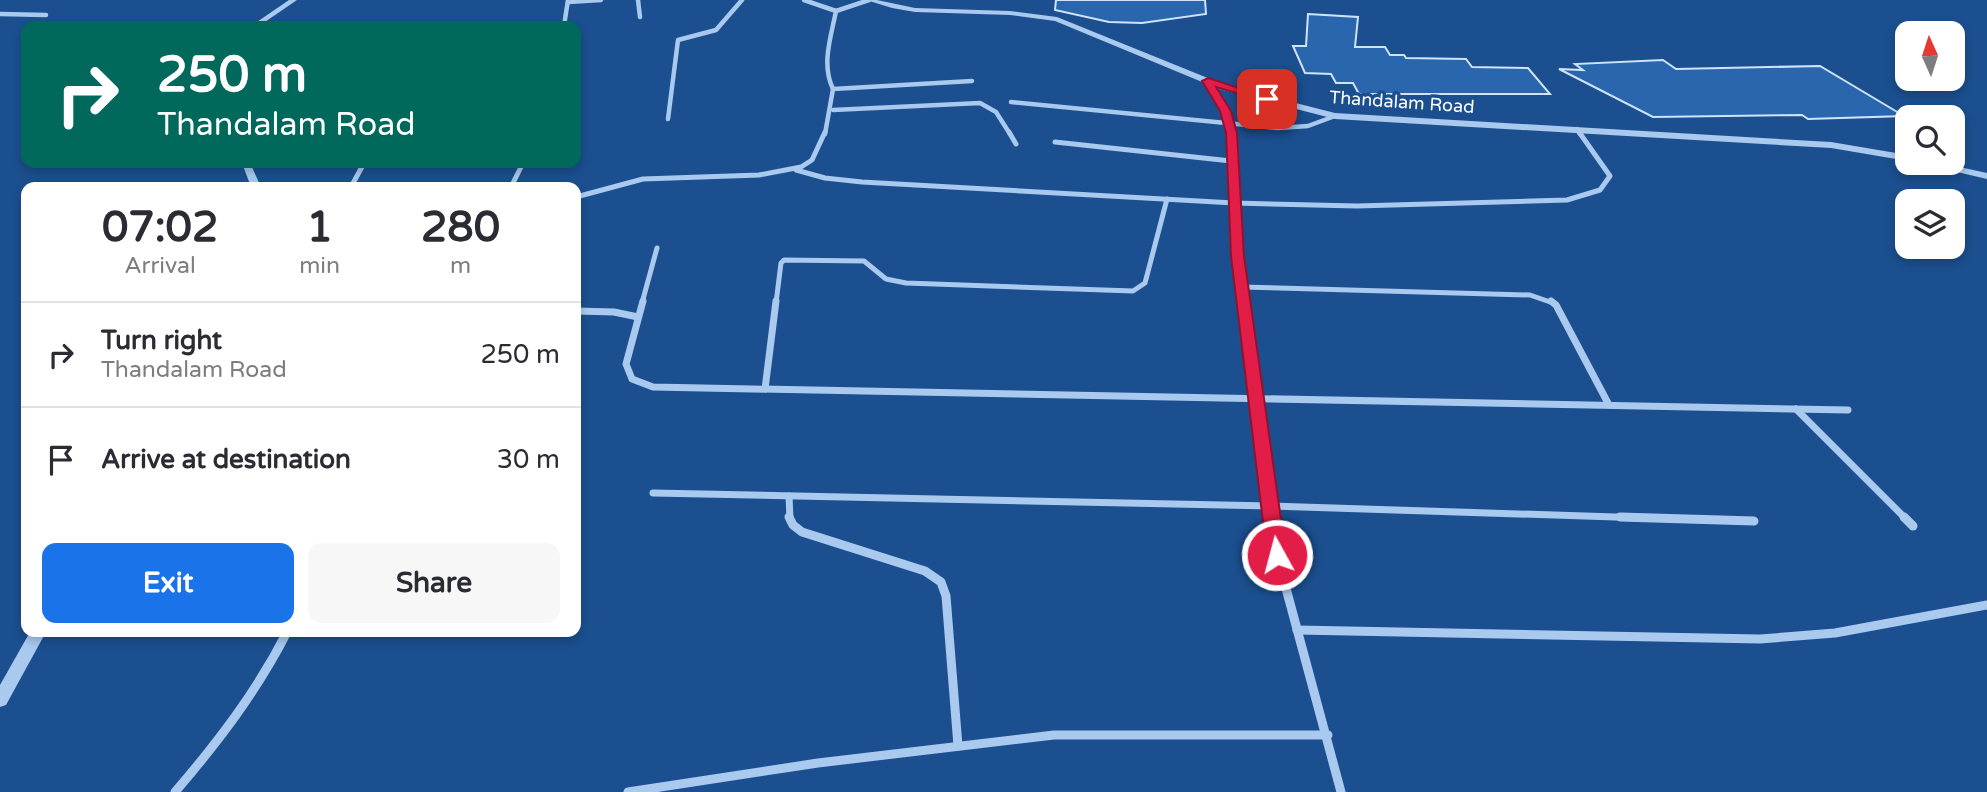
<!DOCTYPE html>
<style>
body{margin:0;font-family:"Varela Round",sans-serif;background:#f7f7f7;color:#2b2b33;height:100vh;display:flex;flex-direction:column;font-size:26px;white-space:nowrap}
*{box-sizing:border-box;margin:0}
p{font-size:23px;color:#7c7c81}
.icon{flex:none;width:38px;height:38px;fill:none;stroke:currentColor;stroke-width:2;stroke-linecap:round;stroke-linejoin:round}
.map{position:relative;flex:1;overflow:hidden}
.side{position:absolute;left:21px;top:182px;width:560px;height:455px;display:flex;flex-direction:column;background:#fff;border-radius:14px;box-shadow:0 4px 10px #0003}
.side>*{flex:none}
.guide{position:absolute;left:21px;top:21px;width:560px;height:147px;border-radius:14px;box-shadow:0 4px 10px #0003;background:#00695c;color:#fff;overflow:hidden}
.needle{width:46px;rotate:357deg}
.fabs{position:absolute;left:1895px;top:21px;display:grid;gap:14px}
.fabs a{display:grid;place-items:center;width:70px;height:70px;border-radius:14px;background:#fff;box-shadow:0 4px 10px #0003;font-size:35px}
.pin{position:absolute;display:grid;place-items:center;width:60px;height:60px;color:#fff;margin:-30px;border-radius:14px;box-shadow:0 4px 10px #0006}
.me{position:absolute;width:77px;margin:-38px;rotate:353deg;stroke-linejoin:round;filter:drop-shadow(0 0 5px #0008)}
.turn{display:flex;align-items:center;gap:24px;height:147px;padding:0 21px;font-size:32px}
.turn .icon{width:91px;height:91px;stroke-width:2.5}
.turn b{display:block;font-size:49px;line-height:60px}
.eta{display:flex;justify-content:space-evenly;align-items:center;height:119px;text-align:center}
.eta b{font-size:42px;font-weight:800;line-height:49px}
.action{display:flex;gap:14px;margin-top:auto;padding:14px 21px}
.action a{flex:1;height:80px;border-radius:14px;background:#1a73e8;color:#fff;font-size:28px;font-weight:800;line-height:80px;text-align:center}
.action a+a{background:#f7f7f7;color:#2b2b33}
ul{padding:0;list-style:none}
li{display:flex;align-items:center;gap:21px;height:105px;padding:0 21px;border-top:2px solid #e1e1e2}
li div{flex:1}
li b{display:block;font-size:26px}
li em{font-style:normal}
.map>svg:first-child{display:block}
</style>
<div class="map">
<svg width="1987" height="792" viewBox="0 0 1987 792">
<rect width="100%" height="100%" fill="#1b4f8f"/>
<g fill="#2a66ad" stroke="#cfe3fa" stroke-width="2">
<polygon points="1056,0 1205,0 1206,14 1142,23 1109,22 1055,10"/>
<polygon points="1308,14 1358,17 1355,47 1385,47 1390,55 1404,55 1406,58 1466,59 1472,67 1528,68 1550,94 1359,94 1353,83 1336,83 1331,74 1305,73 1293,46 1306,46"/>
<polygon points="1663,60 1676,69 1820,66 1904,116 1808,119 1802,115 1653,117 1559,69 1583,70 1575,64"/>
</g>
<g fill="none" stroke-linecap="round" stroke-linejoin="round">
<g stroke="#a9c9ee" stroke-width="4.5">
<polyline points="638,0 640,17"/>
<path d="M804 0 836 11C831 37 821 64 833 89L972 81"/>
<polyline points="568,2 601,0"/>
<polyline points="836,11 869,0"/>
<polyline points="0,14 46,15"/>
<polyline points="564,26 568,0"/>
<polyline points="1208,81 1226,111 1231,134"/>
<polyline points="1011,102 1278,128 1308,126 1335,116"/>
<polyline points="833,110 980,103 996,112 1010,134"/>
<polyline points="668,119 678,40 716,30 742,0"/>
<polyline points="1577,129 1580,134"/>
<polyline points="825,134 833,89"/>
</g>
<g stroke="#a9c9ee" stroke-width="5">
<polyline points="1009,132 1016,144"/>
<polyline points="1231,132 1237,256 1243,303"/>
<polyline points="1055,142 1231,161"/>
<polyline points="796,170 825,178 862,182 1234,203 1357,206 1567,200 1600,190 1610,176 1579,132"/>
<polyline points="351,187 364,163"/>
<polyline points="511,187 523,163"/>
<polyline points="576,197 643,179 759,175 801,167 812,160 825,132"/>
<polyline points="1241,287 1530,295 1553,303"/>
<polyline points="642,303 657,248"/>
<polyline points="776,303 781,263 784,260 864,261 886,279 906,283 1133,291 1145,283 1167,199"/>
</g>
<g stroke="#a9c9ee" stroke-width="7">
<polyline points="643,301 626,364 632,379 653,387 1848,410"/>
<polyline points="1243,301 1272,519"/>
<polyline points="1551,301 1556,305 1609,405"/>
<polyline points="576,311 614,312 638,317"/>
<polyline points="765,389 776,301"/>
<polyline points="1796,409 1906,519"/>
<polyline points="653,493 1271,506 1676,519"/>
<polyline points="789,496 790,519"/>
</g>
<g stroke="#a9c9ee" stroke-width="9">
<polyline points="789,517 793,525 802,532 925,571 941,582 946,596 958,746"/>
<polyline points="1272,517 1277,555 1341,792"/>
<polyline points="1620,517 1754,521"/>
<polyline points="1904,517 1913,526"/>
<polyline points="1297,630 1760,639 1835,633 1987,605"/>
<path d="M175 792C218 742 257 691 287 632"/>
<polyline points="628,792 818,763 1054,735 1328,735"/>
</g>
<g fill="#a9c9ee" fill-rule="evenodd">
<polygon points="289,0 297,0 259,26 251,26"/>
<polygon points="866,0 877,0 915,8 1010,11 1057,17 1225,85 1335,113 1831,142 1908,155 1908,161 1831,148 1335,119 1219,89 1055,21 1010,15 915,12 892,8"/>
<polygon points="242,163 250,163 261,187 251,187"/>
<polygon points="1926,163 1941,163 1987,173 1987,179 1927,165"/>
<polygon points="30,632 46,632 6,705 0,707 0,685"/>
</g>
</g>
<polygon fill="#e11d48" stroke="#92132f" stroke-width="2" points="1208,78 1273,99 1267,102 1216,87 1231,111 1237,133 1244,256 1286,555 1283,560 1270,560 1267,555 1231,256 1226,133 1220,111 1202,81"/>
<g text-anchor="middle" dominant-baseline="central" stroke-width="7" stroke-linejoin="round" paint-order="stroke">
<g font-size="18" fill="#fff" stroke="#1b4f8f">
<text transform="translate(1402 102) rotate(4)">Thandalam Road</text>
</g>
</g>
</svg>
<div class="fabs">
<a><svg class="needle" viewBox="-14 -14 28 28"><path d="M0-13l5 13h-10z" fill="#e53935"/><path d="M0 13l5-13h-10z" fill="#7c7c81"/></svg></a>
<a><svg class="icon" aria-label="search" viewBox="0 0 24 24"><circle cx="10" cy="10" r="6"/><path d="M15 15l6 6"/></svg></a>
<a><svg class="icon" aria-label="layers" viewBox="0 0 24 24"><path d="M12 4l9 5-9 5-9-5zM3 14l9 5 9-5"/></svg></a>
</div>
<div class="pin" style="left:1267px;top:99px;background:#d93025"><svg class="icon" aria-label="arrive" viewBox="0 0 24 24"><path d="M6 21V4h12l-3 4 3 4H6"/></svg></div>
<svg class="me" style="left:1277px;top:555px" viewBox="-20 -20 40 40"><circle r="17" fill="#e11d48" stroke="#fff" stroke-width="3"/><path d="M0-11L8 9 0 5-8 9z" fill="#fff"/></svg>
<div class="guide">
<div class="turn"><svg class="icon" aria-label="right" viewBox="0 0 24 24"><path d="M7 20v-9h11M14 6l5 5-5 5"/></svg><div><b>250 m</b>Thandalam Road</div></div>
</div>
<section class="side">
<div class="eta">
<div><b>07:02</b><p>Arrival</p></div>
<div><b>1</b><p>min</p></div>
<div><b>280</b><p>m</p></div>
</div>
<ul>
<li><svg class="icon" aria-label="right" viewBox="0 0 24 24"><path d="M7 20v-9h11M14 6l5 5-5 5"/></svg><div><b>Turn right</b><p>Thandalam Road</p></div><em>250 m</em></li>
<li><svg class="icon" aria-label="arrive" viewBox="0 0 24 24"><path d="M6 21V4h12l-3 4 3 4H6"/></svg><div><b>Arrive at destination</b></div><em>30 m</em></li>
</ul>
<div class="action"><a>Exit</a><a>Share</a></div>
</section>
</div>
